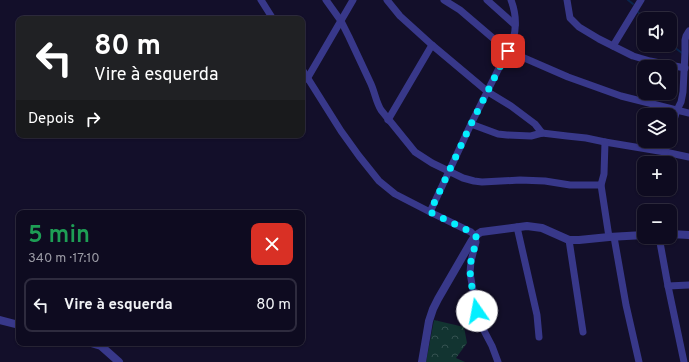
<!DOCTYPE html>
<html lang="pt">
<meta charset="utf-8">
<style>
body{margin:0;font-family:Overpass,sans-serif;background:#1c192d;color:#f1f3f6;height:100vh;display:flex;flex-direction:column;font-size:15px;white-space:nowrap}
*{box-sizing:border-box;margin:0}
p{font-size:13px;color:#9b9ba5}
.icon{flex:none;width:22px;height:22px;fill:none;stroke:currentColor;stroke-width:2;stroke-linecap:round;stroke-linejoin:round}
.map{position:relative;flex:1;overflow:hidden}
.sheet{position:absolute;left:16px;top:210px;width:289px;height:136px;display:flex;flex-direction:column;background:#0e0b20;border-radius:8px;box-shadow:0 1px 3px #0004,0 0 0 1px #2e2b3e}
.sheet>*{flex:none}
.top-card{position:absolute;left:16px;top:16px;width:289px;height:122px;border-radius:8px;box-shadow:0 1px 3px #0004,0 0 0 1px #2e2b3e;background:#202124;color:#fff;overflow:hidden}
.buttons{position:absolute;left:637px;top:12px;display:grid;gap:8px}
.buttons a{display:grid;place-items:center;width:40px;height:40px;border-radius:8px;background:#0e0b20;box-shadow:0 1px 3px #0004,0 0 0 1px #2e2b3e;font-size:20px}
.pin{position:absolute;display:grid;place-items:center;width:34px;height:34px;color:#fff;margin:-17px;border-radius:8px;box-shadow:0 2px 6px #0006}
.me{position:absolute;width:44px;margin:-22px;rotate:348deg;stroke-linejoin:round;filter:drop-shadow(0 0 3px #0008)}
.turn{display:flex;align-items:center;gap:14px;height:84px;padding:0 12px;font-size:18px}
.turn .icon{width:52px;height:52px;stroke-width:2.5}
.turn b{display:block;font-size:28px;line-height:34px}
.then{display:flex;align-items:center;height:38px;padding:0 12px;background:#0003;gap:8px;font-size:15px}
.round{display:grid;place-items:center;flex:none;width:42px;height:42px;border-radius:8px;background:#1c192d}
.summary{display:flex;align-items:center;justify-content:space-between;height:68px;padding:0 12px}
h1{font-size:24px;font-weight:600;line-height:30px;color:#1e9e55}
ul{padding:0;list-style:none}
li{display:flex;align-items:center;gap:12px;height:54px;margin:0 8px 6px;padding:0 4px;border:2px solid #2e2b3e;border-radius:8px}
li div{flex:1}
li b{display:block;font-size:15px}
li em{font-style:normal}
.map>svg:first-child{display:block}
</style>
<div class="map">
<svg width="689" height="362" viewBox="0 0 689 362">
<defs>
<pattern id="forest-crowns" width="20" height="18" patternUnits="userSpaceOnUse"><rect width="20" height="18" fill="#123431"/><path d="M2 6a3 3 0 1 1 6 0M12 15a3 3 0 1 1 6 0" fill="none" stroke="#345150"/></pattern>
</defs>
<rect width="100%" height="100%" fill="#130f2a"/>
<polygon fill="url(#forest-crowns)" points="434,320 464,327 467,343 456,358 465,362 426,362"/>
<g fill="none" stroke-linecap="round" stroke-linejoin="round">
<g stroke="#0a254d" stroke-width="2">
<polyline points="628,0 633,4"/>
<polyline points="638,12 644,20"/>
<polyline points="670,44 682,53"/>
</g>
<g stroke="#38388a" stroke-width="7">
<polyline points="261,0 273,19"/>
<path d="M326 0 341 21 349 37 371 84C375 93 376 102 381 110L415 152 432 163 463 178 474 181 482 182 520 180 545 181 570 185H601"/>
<polyline points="387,0 400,16 432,45 488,92 511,106 535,124 542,133"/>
<polyline points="444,0 460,10 508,51 568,77 621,96 689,113"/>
<polyline points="487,0 515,25"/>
<polyline points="567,0 570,18 579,27 599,39 633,56 650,61 685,68"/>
<polyline points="613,46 641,0"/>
<polyline points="302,69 341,131 359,156 379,181 395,194 430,212 471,232 475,236 476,242 471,261 470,273 474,296 481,325 492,346 498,362"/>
<polyline points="307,79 353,0"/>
<polyline points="388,120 432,45"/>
<polyline points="471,124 498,134 507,135 531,136 542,133 567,136 586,138 605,142 665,152 689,157"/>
<polyline points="670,133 677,110 681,102 683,92 685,52 685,40 686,36 689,31"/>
<polyline points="605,142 604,174 601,185 609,237"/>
<polyline points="665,152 668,141"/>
<path d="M430 212 471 124 513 40C517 26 516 13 511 0"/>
<polyline points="517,227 537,315 539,337"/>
<polyline points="614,237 626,305 639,362"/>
<polyline points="659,237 668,286 684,362"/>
<polyline points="569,240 583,332"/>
<polyline points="668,286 689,285"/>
</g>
<g stroke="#38388a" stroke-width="8">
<polyline points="670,234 689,235"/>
<polyline points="0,320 19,325"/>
<polyline points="91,343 101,346 119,362"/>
<polyline points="422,362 429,321 433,309 438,299 471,242 475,236 481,232 527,226 542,228 569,240 579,240 609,237 644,235"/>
</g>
</g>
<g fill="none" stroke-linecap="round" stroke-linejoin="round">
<path stroke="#04efff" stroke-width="7" stroke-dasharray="0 12.6" d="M477 311C474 296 468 276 471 261 473 252 476 245 476 236L471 232 430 212 471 124 508 51"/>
</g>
</svg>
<div class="buttons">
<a><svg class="icon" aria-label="sound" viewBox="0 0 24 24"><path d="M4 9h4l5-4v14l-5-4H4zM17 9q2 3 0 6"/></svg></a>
<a><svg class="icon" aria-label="search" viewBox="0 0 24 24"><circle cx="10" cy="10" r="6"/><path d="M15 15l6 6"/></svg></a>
<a><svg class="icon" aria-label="layers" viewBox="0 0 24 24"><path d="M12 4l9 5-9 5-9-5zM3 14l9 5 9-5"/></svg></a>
<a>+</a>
<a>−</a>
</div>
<div class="pin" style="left:508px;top:51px;background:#d93025"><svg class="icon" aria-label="arrive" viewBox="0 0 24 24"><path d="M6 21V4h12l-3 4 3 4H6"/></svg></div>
<svg class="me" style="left:477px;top:311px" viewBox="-20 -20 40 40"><circle r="19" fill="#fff"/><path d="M0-13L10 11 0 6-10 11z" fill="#04efff"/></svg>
<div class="top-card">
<div class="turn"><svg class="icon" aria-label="left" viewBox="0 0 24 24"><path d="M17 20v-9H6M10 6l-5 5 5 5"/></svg><div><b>80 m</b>Vire à esquerda</div></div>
<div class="then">Depois<svg class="icon" aria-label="right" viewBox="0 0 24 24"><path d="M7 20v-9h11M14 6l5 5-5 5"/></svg></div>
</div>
<section class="sheet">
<div class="summary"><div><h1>5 min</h1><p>340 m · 17:10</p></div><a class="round" style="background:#d93025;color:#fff"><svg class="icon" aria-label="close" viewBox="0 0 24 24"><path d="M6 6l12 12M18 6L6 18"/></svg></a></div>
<ul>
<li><svg class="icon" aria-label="left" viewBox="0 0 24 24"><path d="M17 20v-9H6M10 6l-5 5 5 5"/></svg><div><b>Vire à esquerda</b></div><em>80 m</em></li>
</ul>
</section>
</div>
